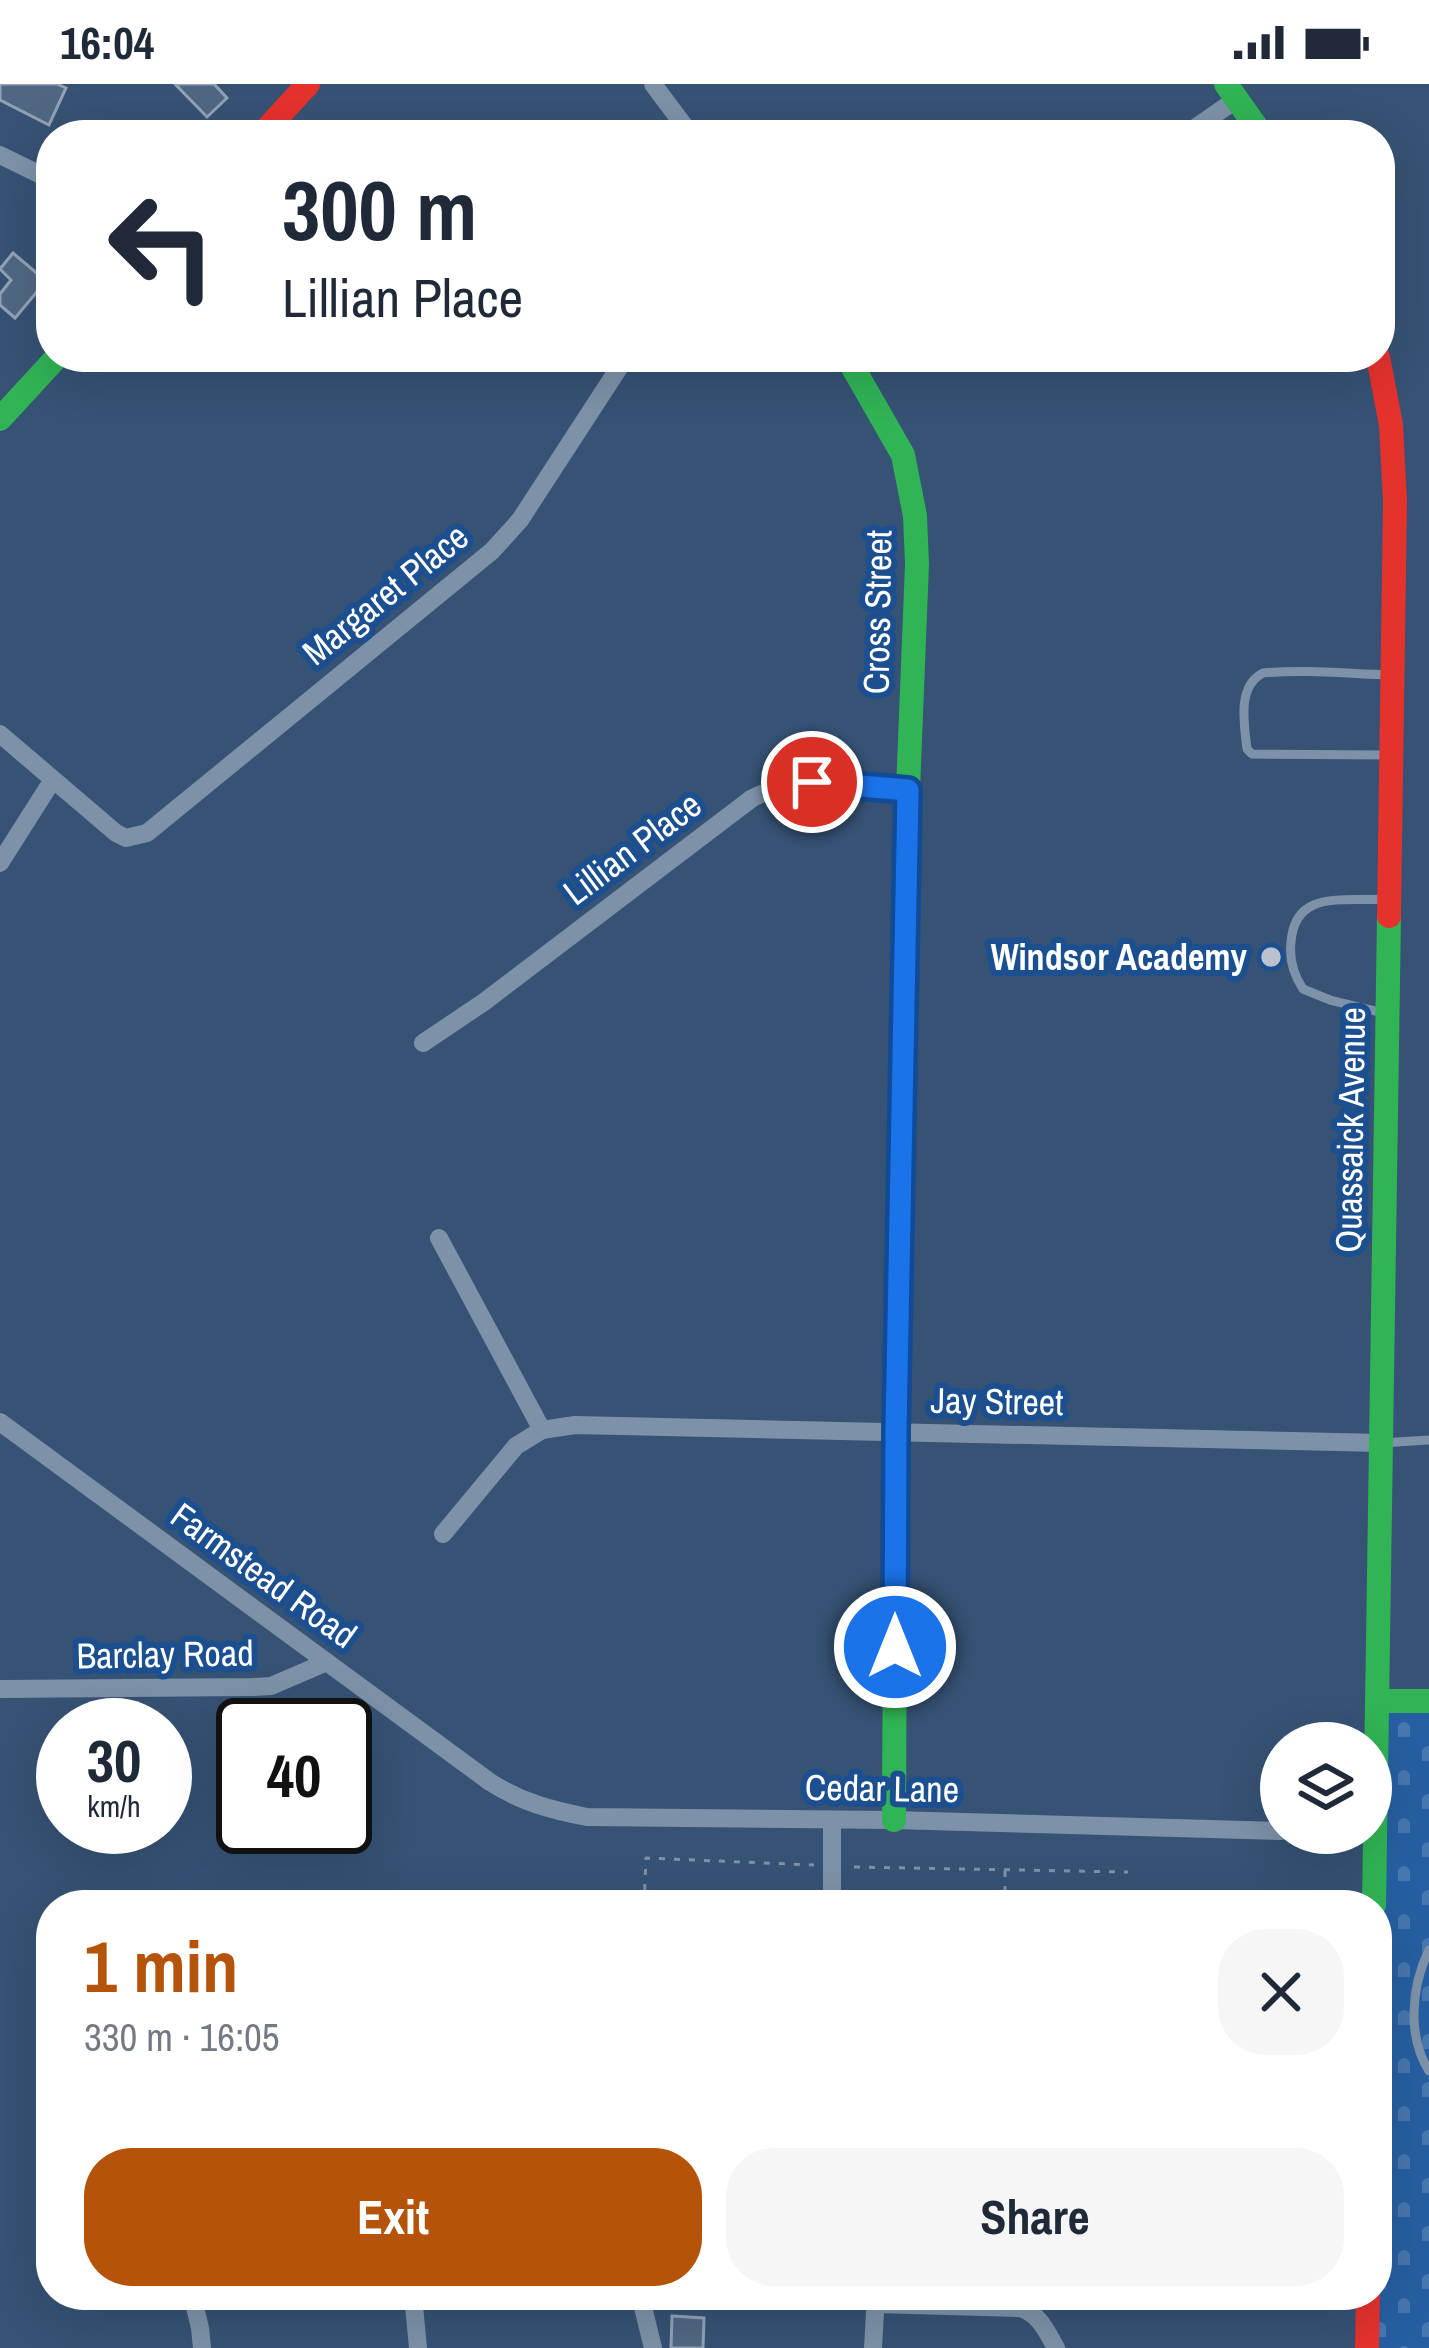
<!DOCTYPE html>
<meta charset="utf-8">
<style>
body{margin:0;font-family:"Archivo Narrow",sans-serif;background:#f6f6f7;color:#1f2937;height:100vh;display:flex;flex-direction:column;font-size:45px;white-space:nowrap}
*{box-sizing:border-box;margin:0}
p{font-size:39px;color:#747a83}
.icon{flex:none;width:66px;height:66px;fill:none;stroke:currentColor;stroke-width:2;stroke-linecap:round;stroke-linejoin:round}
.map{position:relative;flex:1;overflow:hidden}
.details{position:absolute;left:36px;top:1806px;width:1356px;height:420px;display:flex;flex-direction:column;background:#fff;border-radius:48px;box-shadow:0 12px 48px #0002}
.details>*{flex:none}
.top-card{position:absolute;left:36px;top:36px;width:1359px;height:252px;border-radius:48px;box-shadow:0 12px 48px #0002;background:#fff;color:#1f2937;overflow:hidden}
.tools{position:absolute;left:1260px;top:1638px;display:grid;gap:24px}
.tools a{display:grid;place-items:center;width:132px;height:132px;border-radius:50%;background:#fff;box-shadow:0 12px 48px #0002;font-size:60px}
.speed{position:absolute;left:36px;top:1614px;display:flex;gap:24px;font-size:60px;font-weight:700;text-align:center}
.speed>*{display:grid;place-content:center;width:156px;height:156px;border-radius:50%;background:#fff;box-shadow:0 12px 48px #0002;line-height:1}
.speed small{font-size:30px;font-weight:400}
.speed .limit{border:6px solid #111;border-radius:18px;background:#fff;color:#111}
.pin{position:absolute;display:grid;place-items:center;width:102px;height:102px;color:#fff;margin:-51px;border:6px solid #fff;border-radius:50%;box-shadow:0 3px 12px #0007}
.me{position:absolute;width:132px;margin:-66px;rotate:0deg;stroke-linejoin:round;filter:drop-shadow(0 0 9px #0008)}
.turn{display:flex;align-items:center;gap:42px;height:252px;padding:0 48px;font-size:54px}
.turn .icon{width:156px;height:156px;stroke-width:2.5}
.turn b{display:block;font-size:84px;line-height:102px}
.round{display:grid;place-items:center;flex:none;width:126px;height:126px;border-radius:48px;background:#f6f6f7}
.overview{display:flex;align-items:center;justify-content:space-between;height:204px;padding:0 48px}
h1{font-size:72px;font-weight:700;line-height:90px;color:#b45309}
.primary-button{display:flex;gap:24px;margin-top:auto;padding:24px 48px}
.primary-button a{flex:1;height:138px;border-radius:48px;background:#b45309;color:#fff;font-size:48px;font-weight:700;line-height:138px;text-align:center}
.primary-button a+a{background:#f6f6f7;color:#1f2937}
.status{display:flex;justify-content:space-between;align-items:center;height:84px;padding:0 60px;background:#fff;direction:ltr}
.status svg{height:33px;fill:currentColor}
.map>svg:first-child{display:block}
</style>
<div class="status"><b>16:04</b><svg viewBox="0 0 49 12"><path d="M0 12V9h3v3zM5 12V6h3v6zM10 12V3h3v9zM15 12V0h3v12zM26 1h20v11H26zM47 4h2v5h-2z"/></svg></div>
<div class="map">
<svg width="1429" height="2264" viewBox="0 0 1429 2264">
<defs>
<pattern id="cemetery-stones" width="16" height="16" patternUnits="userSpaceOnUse" patternTransform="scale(3)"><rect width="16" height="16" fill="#265fa1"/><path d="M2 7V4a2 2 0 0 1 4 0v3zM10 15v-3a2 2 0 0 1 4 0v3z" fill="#4777af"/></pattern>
</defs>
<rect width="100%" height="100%" fill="#365274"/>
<polygon fill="url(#cemetery-stones)" points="1377,1617 1429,1617 1429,2264 1367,2264 1377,2211"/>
<g fill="#506783" stroke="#92a2b6" stroke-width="3">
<polygon points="0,0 57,0 66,4 49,41 0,16"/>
<polygon points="175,0 214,0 227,14 207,33"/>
<polygon points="13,169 46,197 15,234 0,221 0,210 11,196 0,185"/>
<polygon points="672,2232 704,2234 703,2264 671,2264"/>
</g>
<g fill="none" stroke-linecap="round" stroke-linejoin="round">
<g stroke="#7d92a8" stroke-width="3" stroke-dasharray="6 9" stroke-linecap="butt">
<polyline points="854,1783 1128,1788"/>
<polyline points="1005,1787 1005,1821"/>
<polyline points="644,1821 646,1774 814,1781"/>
</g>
<g stroke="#7d92a8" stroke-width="9">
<path d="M1386 671 1252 670 1247 665C1244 639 1237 602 1263 589 1307 585 1348 590 1392 591"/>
<path d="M1384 815C1344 818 1295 805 1291 858 1289 876 1293 890 1303 905L1330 916 1384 929"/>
<polyline points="1381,1359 1429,1356"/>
<path d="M1429 1866C1411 1903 1407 1952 1429 1987"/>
</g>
<g stroke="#7d92a8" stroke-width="18">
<polyline points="653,0 691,51"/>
<polyline points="1185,51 1237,15"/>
<polyline points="0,71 51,96"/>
<polyline points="855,285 872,273"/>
<polyline points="0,650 116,749 126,754 147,749 492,467 520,436 626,273"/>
<polyline points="0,779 52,697"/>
<path d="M423 959 484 918 751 715C800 688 855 702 908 706"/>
<polyline points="439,1154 542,1346"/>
<path d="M0 1338 490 1698C521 1718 551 1726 587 1733L894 1736 1281 1747"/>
<polyline points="443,1450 516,1362 542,1346 575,1341 1381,1359"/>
<polyline points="0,1605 253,1603 271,1602 327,1578"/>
<polyline points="832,1821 832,1736"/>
<polyline points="192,2211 200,2244 202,2264"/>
<polyline points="413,2211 418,2264"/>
<polyline points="640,2211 653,2264"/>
<path d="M876 2220 1020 2224C1039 2229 1047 2248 1056 2264"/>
<polyline points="873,2264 876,2211"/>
</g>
<g stroke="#30b455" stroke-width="24">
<polyline points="1226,0 1262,51"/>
<polyline points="847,273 903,371 915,432 917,480 908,706 902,1037"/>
<polyline points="0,335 57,273"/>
<polyline points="1377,1617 1429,1617"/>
<polyline points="894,1736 895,1513"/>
<polyline points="1374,1821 1389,832"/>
</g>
<g stroke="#e5322d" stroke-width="24">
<polyline points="261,51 308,0"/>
<polyline points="1378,273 1391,341 1395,417 1389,832"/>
<polyline points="895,1513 902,1037"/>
<polyline points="1367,2264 1368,2211"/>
</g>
</g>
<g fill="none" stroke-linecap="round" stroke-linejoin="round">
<g stroke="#114b97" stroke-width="30">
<polyline id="route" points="812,698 908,706 896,1347 895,1563"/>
</g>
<use href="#route" stroke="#1a73e8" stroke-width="21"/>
</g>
<circle fill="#b9c2ce" stroke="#1b4f8f" stroke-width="4.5" cx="1271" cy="873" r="12"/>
<g text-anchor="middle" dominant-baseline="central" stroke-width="12" stroke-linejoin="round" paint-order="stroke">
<g font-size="36" fill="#fff" stroke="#1b4f8f">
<text transform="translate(385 510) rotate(-39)">Margaret Place</text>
<text transform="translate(877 528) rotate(-89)">Cross Street</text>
<text transform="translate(632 764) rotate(-37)">Lillian Place</text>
<text transform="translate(1350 1046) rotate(-89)">Quassaick Avenue</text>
<text transform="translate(997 1317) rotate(1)">Jay Street</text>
<text transform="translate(264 1491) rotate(36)">Farmstead Road</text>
<text transform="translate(165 1570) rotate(-1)">Barclay Road</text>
<text transform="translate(882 1704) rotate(1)">Cedar Lane</text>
</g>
<g font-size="36" font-weight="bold" fill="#fff" stroke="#1b4f8f" text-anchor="end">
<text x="1247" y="873">Windsor Academy</text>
</g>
</g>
</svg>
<div class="tools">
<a><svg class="icon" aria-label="layers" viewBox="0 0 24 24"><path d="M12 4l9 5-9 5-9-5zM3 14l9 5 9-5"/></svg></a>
</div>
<div class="speed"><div>30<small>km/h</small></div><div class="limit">40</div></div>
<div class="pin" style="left:812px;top:698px;background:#d93025"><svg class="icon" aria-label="arrive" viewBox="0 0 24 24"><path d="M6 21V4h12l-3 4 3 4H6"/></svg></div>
<svg class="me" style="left:895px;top:1563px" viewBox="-20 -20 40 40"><circle r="17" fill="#1a73e8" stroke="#fff" stroke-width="3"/><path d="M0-11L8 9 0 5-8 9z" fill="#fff"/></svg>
<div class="top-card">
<div class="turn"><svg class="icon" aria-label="left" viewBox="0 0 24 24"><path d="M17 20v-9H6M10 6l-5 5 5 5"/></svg><div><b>300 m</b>Lillian Place</div></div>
</div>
<section class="details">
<div class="overview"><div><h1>1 min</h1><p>330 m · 16:05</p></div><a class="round"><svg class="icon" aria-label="close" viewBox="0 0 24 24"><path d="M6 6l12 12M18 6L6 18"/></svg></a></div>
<div class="primary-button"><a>Exit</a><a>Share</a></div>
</section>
</div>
